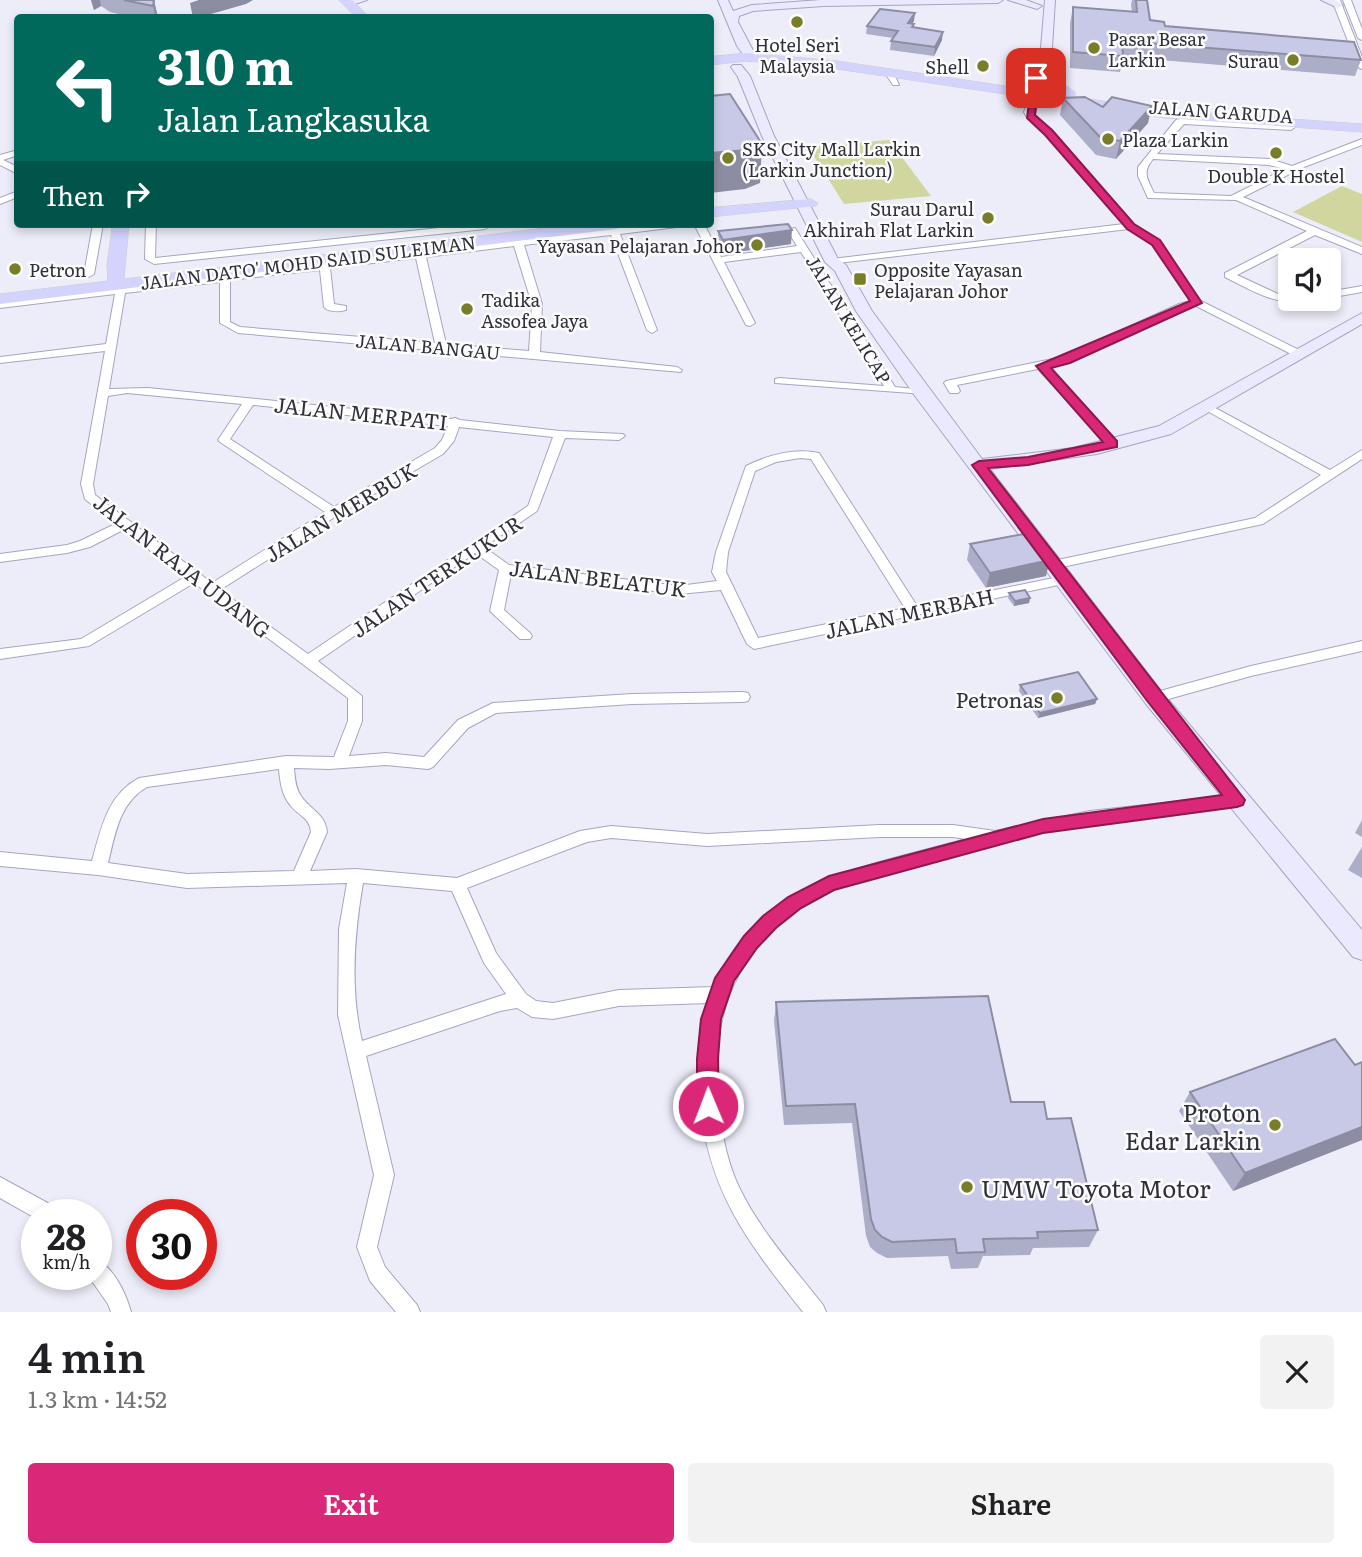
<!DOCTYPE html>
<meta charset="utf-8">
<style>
body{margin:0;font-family:Literata,serif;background:#f2f2f2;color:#202124;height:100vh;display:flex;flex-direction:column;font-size:26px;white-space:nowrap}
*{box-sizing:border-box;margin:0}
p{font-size:23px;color:#757577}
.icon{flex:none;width:38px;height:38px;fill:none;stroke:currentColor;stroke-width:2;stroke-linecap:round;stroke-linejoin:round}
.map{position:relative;height:1312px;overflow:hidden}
.details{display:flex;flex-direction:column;background:#fff;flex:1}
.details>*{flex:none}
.guide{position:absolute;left:14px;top:14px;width:700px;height:214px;border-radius:7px;box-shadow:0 4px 10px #0003;background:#00695c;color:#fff;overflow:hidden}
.buttons{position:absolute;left:1278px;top:248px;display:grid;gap:14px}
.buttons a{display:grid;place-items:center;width:63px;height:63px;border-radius:7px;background:#fff;box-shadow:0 4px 10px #0003;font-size:35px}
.speed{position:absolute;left:21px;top:1199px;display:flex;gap:14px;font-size:35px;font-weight:700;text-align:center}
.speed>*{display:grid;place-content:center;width:91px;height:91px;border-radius:50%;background:#fff;box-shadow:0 4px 10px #0003;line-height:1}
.speed small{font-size:18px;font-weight:400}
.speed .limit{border:10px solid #d22;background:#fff;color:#111}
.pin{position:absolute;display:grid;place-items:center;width:60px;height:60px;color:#fff;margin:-30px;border-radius:14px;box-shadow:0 4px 10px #0006}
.me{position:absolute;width:77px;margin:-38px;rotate:359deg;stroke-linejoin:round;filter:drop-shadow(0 0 5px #0008)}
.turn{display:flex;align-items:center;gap:24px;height:147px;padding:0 28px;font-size:32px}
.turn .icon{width:91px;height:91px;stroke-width:2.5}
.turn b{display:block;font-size:49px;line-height:60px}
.then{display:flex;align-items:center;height:66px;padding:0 28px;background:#0003;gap:14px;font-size:26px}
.round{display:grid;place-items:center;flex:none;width:74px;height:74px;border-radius:7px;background:#f2f2f2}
.overview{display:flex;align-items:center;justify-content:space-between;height:119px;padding:0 28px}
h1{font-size:42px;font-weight:600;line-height:52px}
.action{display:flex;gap:14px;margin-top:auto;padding:14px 28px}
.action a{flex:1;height:80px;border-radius:7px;background:#db2777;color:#fff;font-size:28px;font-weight:600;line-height:80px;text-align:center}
.action a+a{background:#f2f2f2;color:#202124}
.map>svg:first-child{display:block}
</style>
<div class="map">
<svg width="1362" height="1312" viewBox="0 0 1362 1312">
<rect width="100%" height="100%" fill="#ededfa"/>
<g fill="#d1d69e">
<polygon points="889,140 931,196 844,204 808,147"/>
<polygon points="1342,186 1362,194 1362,242 1293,212"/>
</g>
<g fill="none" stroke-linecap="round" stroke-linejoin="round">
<g stroke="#a5a5c3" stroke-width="2">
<g id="street">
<polygon points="1332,0 1340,0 1362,57 1362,69 1358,67"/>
<polygon points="1343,0 1351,0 1362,29 1362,40 1358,38"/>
<polygon points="889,70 896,72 895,76 899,85 893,85 887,76"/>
<polygon points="1035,93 1039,95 1032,112 1033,115 1052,130 1134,224 1159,241 1201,301 1305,353 1305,357 1297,357 1196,306 1186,308 1069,362 1049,367 1117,442 1117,446 1109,446 1038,369 957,385 960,391 958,393 950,393 944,383 946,381 1062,357 1179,304 1191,301 1153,245 1129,229 829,264 827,262 832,259 1124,224 1046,134 1026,116 1024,112 1031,95"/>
<path d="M1184 118 1291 124 1295 127 1291 130 1184 124 1157 154 1270 159 1292 166 1362 139V145L1304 167 1243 197 1362 247V254L1315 235 1237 275 1278 294 1290 296V299H1295C1280 308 1241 285 1225 277V273L1307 231 1236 200 1148 198 1138 176V167L1176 120ZM1153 159 1269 165 1285 169 1231 196 1154 193C1147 178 1142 173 1153 159Z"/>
<polygon points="18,150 18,155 3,160 18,167 18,174 0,165 0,155"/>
<polygon points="18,191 18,197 0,204 0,198"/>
<polygon points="93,224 103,224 94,274 89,277 84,274"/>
<polygon points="146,224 156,224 155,258 477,224 488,224 490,226 485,229 154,264 145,259"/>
<path d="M653 224H682L677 227 620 234 657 330 652 333 647 330 611 235 524 245 542 304 540 352 677 367 682 370 681 372 238 333 220 323V282L125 293 109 389 148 388 451 419 455 418 460 420 560 431 623 434 625 436 619 440 565 438 537 511 484 547 509 565 679 586 717 581 712 572 716 552 746 466C768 455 795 448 819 453L917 606 1063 576 1070 580 1063 584 754 649 747 644 721 590 679 594 511 574 504 610 530 633 532 636 530 639H520L490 611 499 570 475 553 318 661 362 696V721L349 756 386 753 424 757 458 720 493 703 632 694 743 692 748 693 750 697 748 701 743 702 632 704 496 713 468 728 433 767 428 769 386 765 329 769 294 768C295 777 295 788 301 796 310 810 325 813 327 832L310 871 356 869 457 878 580 831 611 826 707 834 880 825H953L995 831 1090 811 1236 795 1241 797 1244 801 1241 805 1236 807C1180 813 1123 817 1068 827 1020 836 976 850 929 862 887 874 842 881 805 905 730 953 708 1027 719 1112 723 1138 728 1165 740 1189 761 1232 794 1268 823 1305L826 1312H803C746 1240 706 1189 699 1093 697 1063 698 1031 709 1003L619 1006 553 1019 532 1017 517 1008 500 1011 366 1056 394 1175 377 1247 385 1267 417 1305 420 1312H396L370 1281 357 1247 374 1175 338 1015 339 929 347 883 187 888 98 875 0 866V852L92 861C101 829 107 795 139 778L286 756 334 757 348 721V698L194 583 89 646 0 659V649L81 639 185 577 123 530 90 547 67 553 0 562V554L67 545 80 541 115 524 85 499 81 484 105 351 0 363V357L106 344 115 294 0 308V302L117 288 124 284 129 287 415 252 414 249 419 246 422 247 424 251ZM514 246 532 304 529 351 446 344 426 257ZM416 258 435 343 240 327 230 322V280L320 270 324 307C328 312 339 312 346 310V306L334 304 330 268ZM127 393 242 404 218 440 220 442 325 512 212 583 95 495 93 484 108 396ZM253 405 448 426 442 440 435 448 334 507 230 439ZM459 427 553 437 528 506 308 654 220 590 338 515 443 454 454 441ZM800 458 811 459 905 608 758 638 726 572 728 552 755 471 776 462ZM279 769C280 782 282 796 291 806 299 816 310 818 311 832L294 871 187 874 108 863C115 835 119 803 147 787ZM880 837H953L966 839C867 867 758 879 714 987L619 990 553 1003 536 1001 526 994 496 953 467 888 587 842 611 838 707 846ZM363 883 452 891 484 963 506 994 362 1041C350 990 354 935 363 883Z"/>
<polygon points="694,224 704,224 721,257 797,246 787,230 795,228 895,387 925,390 925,394 775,383 775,379 779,378 884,386 801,252 724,262 755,323 750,326 746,325"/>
<polygon points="1362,286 1362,292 1328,298 1328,292"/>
<polygon points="1206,403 1330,470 1362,450 1362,459 1263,524 1053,569 1048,568 1046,565 1053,561 1255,518 1321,475 1202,408 1200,406"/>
<polygon points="1362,641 1362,651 1251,676 1154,703 1149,702 1147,698 1149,694 1251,666"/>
<polygon points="0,1177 55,1207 58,1214 37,1214 37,1219 0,1198"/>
<path d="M96 1260C114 1267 126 1294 131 1312H111L108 1304 87 1274H96Z"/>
</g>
</g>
<g stroke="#a5a5c3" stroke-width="2">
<g id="secondary">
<polygon points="348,0 367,0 349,6 344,3"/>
<polygon points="718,0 728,0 733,11 752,5 821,0 1003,0 998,3 824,6 753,11 739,16 738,22 757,58 751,61 747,60 737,46"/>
<polygon points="1008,0 1026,0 1042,6 1037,9"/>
<polygon points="1045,0 1055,0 1049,96 1043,100 1037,96"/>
<polygon points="1321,0 1335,0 1343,5 1338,8"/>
<polygon points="733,65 741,65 750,76 774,136 838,259 846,265 872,311 982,459 1073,448 1159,426 1362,313 1362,324 1171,434 1097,454 990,469 1162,692 1362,930 1362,960 1353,957 1146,704 915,396 856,311 835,271 825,262 762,136 738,77 731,67"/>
</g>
</g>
<g stroke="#cdcdd0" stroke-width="1">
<g id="primary">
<polygon points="339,0 352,0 370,18 357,18"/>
<path d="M747 53 837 61 1059 94 1040 73 1046 69C1056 73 1064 86 1075 92V97L1165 110 1362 124V132L1165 118 837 69 747 61 710 65V57Z"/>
<polygon points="811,199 818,203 816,206 710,217 710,208"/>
<polygon points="113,224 129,224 124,279 578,224 624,224 616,229 0,304 0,294 108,281 107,265"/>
</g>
</g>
<use href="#street" fill="#fff" fill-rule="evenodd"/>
<use href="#secondary" fill="#eae9fe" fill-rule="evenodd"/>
<use href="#primary" fill="#d4d3fe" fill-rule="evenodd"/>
</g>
<g fill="#acadc7">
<polygon points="91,0 152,0 154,1 158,18 136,18 110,12 101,6 94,10"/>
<polygon points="1132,0 1147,0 1150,20 1165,26 1361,60 1355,76 1123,57 1120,72 1070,68 1070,23 1073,7 1132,12 1131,5"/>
<polygon points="914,21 912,24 914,24 914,28 942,40 934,56 890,50 891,41 893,38 866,34 867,26"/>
<polygon points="1063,98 1103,107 1148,123 1116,159 1096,155 1060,115"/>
<polygon points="718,231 791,244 723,254 718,245"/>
<polygon points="970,544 1046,576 986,588 967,560"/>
<polygon points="1009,593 1030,598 1029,603 1014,606 1008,598"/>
<polygon points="1020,685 1097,699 1095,704 1038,718 1019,691"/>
<polygon points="1362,820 1362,837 1355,833"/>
<polygon points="1362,847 1362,878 1348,870"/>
<polygon points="776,1002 1047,1119 1098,1230 1089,1247 1033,1248 1030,1255 983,1256 978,1268 951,1269 948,1256 887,1258 877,1253 870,1247 866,1236 852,1123 784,1125 774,1021"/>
<polygon points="1362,1062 1362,1140 1233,1191 1179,1111 1190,1092 1355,1065"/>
</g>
<g fill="#8c8da2">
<polygon points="91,0 100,0 101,6 94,10"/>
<polygon points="199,0 253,0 246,4 197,18 193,18 190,3"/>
<polygon points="154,1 158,17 158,18 156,18 153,6"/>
<polygon points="915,13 914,21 907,32 908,23"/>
<polygon points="943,32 942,40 934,56 935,47"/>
<polygon points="1152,106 1148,123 1116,159 1120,141"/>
<polygon points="762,144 760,183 745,189 710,193 710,153"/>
<polygon points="792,230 791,244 723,254 723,240"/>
<polygon points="1050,560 1046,576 986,588 990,573"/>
<polygon points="1030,598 1029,603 1014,606 1015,601"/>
<polygon points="1097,699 1095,704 1038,718 1040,713"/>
<polygon points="1362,1127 1362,1140 1233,1191 1245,1173"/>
</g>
<g fill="#c8c9e7" stroke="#8c8da2" stroke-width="2">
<polygon points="124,0 152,0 154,1 153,6"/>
<polygon points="1136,0 1147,0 1150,20 1164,22 1165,26 1354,42 1361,60 1122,41 1123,56 1073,52 1073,7 1137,12"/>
<polygon points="880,9 915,13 908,23 914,24 912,27 943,32 935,47 891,41 898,31 867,26"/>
<polygon points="730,94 762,144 747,150 710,153 710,96"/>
<polygon points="1085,97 1103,107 1112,97 1152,106 1120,141 1100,137 1063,98"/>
<polygon points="788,224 792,230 723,240 718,231"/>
<polygon points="1029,533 1050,560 990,573 970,544"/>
<polygon points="1025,590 1030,598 1015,601 1009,593"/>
<polygon points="1078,672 1097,699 1040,713 1020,685"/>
<polygon points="988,996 1011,1102 1044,1102 1047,1119 1071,1118 1098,1230 1037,1232 1038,1238 983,1239 985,1252 957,1253 955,1239 892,1242 882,1237 875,1230 871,1219 855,1104 786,1106 776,1002"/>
<polygon points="1335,1039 1355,1065 1362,1062 1362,1127 1245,1173 1190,1092"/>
</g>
<polygon fill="#db2777" stroke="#8e194d" stroke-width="2" points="1032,76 1040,78 1035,115 1052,130 1134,224 1160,240 1202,303 1070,363 1051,368 1117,441 1117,447 1028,465 988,468 1245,800 1243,805 1237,807 1043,833 834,890 801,908 776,928 757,948 734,981 721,1019 718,1059 719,1106 715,1113 708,1116 700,1113 697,1106 697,1059 701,1019 715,978 744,936 763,916 788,897 829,876 1043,819 1222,795 1148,702 972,465 979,461 1028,457 1103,442 1036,366 1190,301 1152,245 1127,229 1045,135 1027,118"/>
<g fill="#787d27" stroke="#fcfcfc" stroke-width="2.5">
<circle cx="797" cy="22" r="7"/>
<circle cx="1094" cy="48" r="7"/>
<circle cx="1293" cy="60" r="7"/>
<circle cx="983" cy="66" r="7"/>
<circle cx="1108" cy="139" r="7"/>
<circle cx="1276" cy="153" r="7"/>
<circle cx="728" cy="158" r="7"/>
<circle cx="988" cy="218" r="7"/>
<circle cx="757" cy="245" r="7"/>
<circle cx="15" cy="269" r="7"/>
<rect x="853" y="272" width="14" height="14" rx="3.5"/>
<circle cx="467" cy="309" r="7"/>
<circle cx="1057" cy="698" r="7"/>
<circle cx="1275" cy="1125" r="7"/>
<circle cx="967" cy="1187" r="7"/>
</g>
<g text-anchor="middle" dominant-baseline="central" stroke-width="5" stroke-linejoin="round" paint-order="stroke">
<g font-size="18" fill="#2f303b" stroke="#fcfcfc" text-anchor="start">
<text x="1108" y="38">Pasar Besar<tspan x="1108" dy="21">Larkin</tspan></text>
<text x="797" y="44" text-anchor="middle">Hotel Seri<tspan x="797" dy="21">Malaysia</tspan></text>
<text x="1279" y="60" text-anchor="end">Surau</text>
<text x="969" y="66" text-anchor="end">Shell</text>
<text x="1122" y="139">Plaza Larkin</text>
<text x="742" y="148">SKS City Mall Larkin<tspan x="742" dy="21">(Larkin Junction)</tspan></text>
<text x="1276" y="175" text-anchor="middle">Double K Hostel</text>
<text x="974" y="208" text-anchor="end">Surau Darul<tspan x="974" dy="21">Akhirah Flat Larkin</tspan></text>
<text x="743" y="245" text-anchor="end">Yayasan Pelajaran Johor</text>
<text x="29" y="269">Petron</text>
<text x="874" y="269">Opposite Yayasan<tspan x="874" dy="21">Pelajaran Johor</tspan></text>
<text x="481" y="299">Tadika<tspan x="481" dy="21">Assofea Jaya</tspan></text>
</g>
<g font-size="18" fill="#2f303b" stroke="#fcfcfc">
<text transform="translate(1221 111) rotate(4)">JALAN GARUDA</text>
<text transform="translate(308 262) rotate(-7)">JALAN DATO' MOHD SAID SULEIMAN</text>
<text transform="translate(849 319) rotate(59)">JALAN KELICAP</text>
<text transform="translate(428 346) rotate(5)">JALAN BANGAU</text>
</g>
<g font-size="21" fill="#2f303b" stroke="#fcfcfc">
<text transform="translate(361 412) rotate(6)">JALAN MERPATI</text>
<text transform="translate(340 511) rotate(-31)">JALAN MERBUK</text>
<text transform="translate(183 565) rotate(38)">JALAN RAJA UDANG</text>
<text transform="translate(436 575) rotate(-34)">JALAN TERKUKUR</text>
<text transform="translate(598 577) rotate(7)">JALAN BELATUK</text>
<text transform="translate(909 612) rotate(-12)">JALAN MERBAH</text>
</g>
<g font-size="21" fill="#2f303b" stroke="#fcfcfc" text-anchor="end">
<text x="1043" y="698">Petronas</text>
</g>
<g font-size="24" fill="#2f303b" stroke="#fcfcfc" text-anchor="end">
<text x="1261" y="1111">Proton<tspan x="1261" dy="28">Edar Larkin</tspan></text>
<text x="981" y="1187" text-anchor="start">UMW Toyota Motor</text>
</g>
</g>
</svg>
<div class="buttons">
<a><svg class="icon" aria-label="sound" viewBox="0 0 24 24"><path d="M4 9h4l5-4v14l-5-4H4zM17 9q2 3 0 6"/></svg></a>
</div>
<div class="speed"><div>28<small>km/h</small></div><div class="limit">30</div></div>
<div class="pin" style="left:1036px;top:78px;background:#d93025"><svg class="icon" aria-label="arrive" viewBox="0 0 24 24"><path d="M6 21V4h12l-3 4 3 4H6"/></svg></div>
<svg class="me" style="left:708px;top:1106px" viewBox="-20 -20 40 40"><circle r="17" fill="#db2777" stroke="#fff" stroke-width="3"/><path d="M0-11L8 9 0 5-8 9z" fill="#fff"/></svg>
<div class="guide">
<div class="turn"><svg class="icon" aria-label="left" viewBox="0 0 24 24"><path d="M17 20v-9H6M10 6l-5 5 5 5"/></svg><div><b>310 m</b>Jalan Langkasuka</div></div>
<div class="then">Then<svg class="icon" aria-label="right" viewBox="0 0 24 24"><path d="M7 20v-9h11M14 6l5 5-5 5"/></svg></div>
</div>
</div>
<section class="details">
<div class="overview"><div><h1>4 min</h1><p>1.3 km · 14:52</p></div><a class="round"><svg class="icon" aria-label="close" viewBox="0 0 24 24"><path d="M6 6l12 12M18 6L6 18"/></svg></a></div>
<div class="action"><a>Exit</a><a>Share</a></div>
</section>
